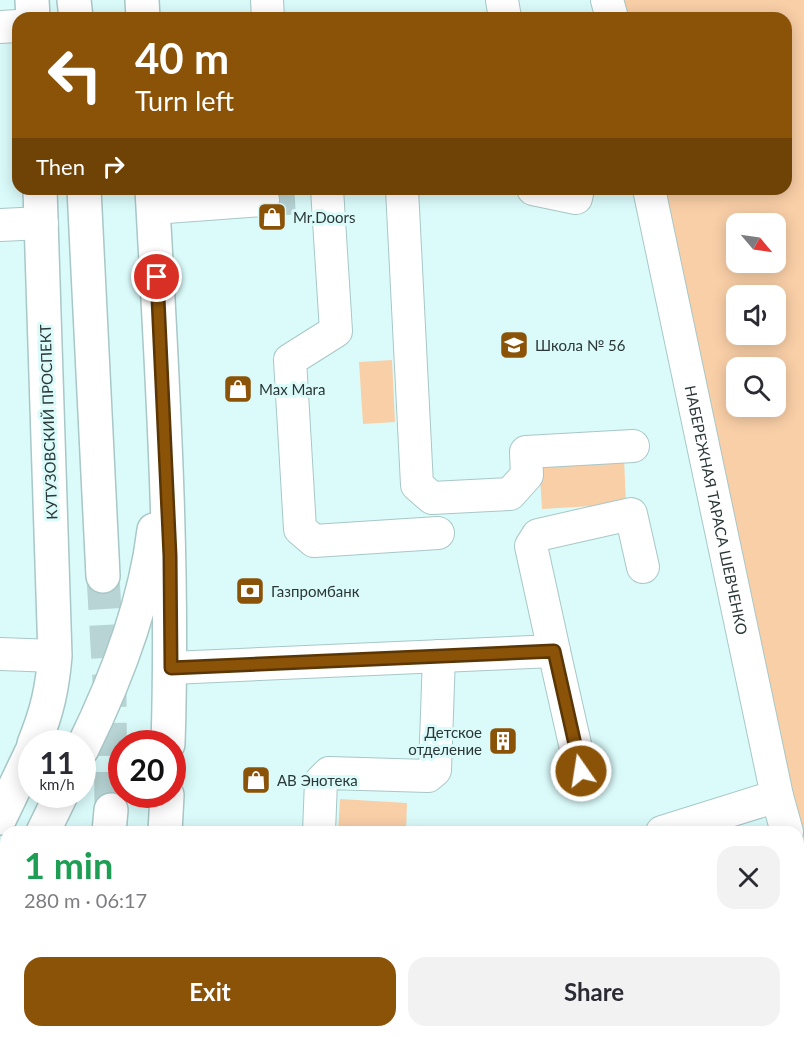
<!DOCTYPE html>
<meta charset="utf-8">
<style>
body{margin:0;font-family:Lato,sans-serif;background:#f2f2f3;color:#2b2b33;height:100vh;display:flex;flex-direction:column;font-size:22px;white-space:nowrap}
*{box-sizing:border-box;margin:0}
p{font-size:20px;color:#7c7c81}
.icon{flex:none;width:33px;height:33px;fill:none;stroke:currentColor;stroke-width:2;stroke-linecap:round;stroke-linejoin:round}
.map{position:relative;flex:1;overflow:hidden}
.drawer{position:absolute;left:0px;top:826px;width:804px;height:212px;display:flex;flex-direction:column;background:#fff;border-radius:18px 18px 0 0;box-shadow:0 3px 15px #0003}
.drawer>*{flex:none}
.hud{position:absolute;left:12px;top:12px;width:780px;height:183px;border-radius:18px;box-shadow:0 3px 15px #0003;background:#8b5307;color:#fff;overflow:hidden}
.needle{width:39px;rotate:119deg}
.controls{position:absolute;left:726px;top:213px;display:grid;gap:12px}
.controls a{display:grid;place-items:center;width:60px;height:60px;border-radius:12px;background:#fff;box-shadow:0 3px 15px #0003;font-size:30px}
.speed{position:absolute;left:18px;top:730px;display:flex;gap:12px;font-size:30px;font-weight:700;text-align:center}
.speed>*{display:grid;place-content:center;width:78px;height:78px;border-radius:50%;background:#fff;box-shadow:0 3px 15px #0003;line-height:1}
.speed small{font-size:15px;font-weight:400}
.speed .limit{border:9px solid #d22;background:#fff;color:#111}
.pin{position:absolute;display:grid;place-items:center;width:51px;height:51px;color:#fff;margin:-26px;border:3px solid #fff;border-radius:50%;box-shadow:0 2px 6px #0007}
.me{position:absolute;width:66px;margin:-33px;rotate:347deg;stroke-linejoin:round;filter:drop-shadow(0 0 4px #0008)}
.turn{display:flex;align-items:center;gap:21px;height:126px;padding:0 24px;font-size:27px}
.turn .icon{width:78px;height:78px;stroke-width:2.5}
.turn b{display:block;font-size:42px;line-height:51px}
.then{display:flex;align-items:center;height:57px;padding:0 24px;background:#0003;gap:12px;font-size:22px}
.round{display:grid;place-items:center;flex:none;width:63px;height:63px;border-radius:18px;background:#f2f2f3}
.summary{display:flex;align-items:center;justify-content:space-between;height:102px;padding:0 24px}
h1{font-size:36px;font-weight:700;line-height:45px;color:#1e9e55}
.action{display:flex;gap:12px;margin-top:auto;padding:12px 24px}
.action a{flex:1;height:69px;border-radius:18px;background:#8b5307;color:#fff;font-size:24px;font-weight:700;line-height:69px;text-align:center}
.action a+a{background:#f2f2f3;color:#2b2b33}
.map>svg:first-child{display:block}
</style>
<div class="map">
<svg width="804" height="1037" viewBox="0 0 804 1037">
<rect width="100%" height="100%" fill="#dbfbfb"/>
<g fill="#f9cfa7" fill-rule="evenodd">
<path d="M622 0H804V865L661 189H786V18H626ZM736 224H776V262H736ZM736 296H776V334H736ZM736 368H776V406H736Z"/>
<polygon points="392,360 395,422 363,424 359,362"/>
<polygon points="624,458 626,504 542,509 539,462"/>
<polygon points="340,799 407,803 406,832 338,832"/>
</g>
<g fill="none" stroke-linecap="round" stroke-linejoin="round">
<polyline stroke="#b8d4d4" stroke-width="32" stroke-dasharray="32 16" stroke-linecap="butt" points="263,200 304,198"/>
<polyline stroke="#b8d4d4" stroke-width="33" stroke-dasharray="33 16" stroke-linecap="butt" points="103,576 110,698 111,810"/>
<g stroke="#a8c7c7" stroke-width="34">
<g id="minor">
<polyline points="267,0 268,18"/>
<polyline points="502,0 505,18"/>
<polyline points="607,0 612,18"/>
<polyline points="0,27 18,26"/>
<polyline points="327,189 336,331 290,360 300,529 314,541 438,533"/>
<polyline points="402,189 417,485 432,498 510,494 527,475 526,452 633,446"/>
<polyline points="533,189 576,198 578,189"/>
<path id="s1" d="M649 189 777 796 787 832"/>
<polyline points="153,208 263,200"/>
<polyline points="0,225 42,223"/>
<polyline points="554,651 581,771"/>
<polyline points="0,654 55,656"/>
<polyline points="171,668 554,651 531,546 538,535 631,514 643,567"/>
<polyline points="319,832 321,781 329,773 428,776 435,770 439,656"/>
<polyline points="662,832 777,796"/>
<polyline points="798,872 804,894"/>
<polyline points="0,993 6,993"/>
<polyline points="66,1037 66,1032"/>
<polyline points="377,1037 378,1032"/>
</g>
</g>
<g stroke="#a8c7c7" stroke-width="36">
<g id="major">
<polyline points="32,0 33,18"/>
<polyline points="74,0 76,18"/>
<polyline points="142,0 143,18"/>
<polyline points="84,189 103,576"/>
<path d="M152 189C162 374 174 559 168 744"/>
<path d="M34 744C47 712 52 690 55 656L40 189"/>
<path d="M82 749C116 680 145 606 154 530"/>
<polyline points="0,818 32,751"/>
<polyline points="43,832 61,795"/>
<polyline points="109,832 111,810"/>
<polyline points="165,832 167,795"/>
<polyline points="0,920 6,908"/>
<polyline points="100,1037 100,1032"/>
<polyline points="152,1037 153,1032"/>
</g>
</g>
<use href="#minor" stroke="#fff" stroke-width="32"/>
<use href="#major" stroke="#fff" stroke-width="33"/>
</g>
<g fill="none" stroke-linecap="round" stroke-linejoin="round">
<g stroke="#5a3605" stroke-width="15">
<polyline id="route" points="157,277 170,556 171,668 554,651 581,771"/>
</g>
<use href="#route" stroke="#8b5307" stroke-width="10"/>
</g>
<defs>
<g id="shop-square" transform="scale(1.5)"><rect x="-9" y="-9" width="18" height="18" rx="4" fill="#8b5307" stroke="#dbfbfb"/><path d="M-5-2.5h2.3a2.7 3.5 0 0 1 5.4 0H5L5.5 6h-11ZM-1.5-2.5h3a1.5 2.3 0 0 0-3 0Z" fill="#fff"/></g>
<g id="school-square" transform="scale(1.5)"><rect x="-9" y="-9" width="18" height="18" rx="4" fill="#8b5307" stroke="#dbfbfb"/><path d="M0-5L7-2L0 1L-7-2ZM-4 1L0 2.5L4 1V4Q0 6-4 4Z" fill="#fff"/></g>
<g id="bank-square" transform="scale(1.5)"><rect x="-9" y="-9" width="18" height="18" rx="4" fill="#8b5307" stroke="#dbfbfb"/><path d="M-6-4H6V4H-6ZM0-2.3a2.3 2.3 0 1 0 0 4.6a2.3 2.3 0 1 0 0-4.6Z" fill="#fff"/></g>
<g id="building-square" transform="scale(1.5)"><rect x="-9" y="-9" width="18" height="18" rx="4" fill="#8b5307" stroke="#dbfbfb"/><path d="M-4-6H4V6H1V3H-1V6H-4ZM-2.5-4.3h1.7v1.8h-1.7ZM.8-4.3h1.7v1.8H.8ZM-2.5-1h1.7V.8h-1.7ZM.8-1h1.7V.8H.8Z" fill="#fff"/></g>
</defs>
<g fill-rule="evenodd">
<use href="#shop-square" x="272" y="217"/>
<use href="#school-square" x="514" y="345"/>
<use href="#shop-square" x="238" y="389"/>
<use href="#bank-square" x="250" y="591"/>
<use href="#building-square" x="503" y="741"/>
<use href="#shop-square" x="256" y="780"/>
</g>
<g text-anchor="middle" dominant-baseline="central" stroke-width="6" stroke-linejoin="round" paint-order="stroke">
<g font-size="15" fill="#2b3737" stroke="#dbfbfb" text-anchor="start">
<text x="293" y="217">Mr.Doors</text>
<text x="535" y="345">Школа № 56</text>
<text x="259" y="389">Max Mara</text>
<text x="271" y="591">Газпромбанк</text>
<text x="482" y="732" text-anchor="end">Детское<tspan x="482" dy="17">отделение</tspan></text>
<text x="277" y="780">АВ Энотека</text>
</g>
<g font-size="15" fill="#2b3737" stroke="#dbfbfb">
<text transform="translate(48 422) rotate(-92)">КУТУЗОВСКИЙ ПРОСПЕКТ</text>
<text stroke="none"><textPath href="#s1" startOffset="328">НАБЕРЕЖНАЯ ТАРАСА ШЕВЧЕНКО</textPath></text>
</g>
</g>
</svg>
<div class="controls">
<a><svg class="needle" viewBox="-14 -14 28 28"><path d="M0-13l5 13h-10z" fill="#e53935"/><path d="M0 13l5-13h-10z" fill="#7c7c81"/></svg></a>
<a><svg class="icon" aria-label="sound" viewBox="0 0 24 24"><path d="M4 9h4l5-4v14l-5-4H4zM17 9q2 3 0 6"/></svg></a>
<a><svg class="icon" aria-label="search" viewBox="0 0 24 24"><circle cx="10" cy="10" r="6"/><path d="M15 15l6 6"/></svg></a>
</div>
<div class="speed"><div>11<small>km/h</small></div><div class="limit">20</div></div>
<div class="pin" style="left:157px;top:277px;background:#d93025"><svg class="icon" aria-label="arrive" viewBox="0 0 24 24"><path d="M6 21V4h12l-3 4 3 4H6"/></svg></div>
<svg class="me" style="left:581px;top:771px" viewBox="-20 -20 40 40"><circle r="17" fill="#8b5307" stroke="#fff" stroke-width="3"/><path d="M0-11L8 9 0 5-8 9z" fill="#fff"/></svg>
<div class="hud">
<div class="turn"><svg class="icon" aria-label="left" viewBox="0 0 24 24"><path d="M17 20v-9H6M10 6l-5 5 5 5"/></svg><div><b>40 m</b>Turn left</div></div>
<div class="then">Then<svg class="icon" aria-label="right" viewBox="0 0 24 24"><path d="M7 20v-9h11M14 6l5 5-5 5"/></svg></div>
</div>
<section class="drawer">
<div class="summary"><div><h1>1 min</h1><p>280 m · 06:17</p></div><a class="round"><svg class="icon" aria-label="close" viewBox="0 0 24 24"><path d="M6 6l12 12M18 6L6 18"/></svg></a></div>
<div class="action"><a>Exit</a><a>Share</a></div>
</section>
</div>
